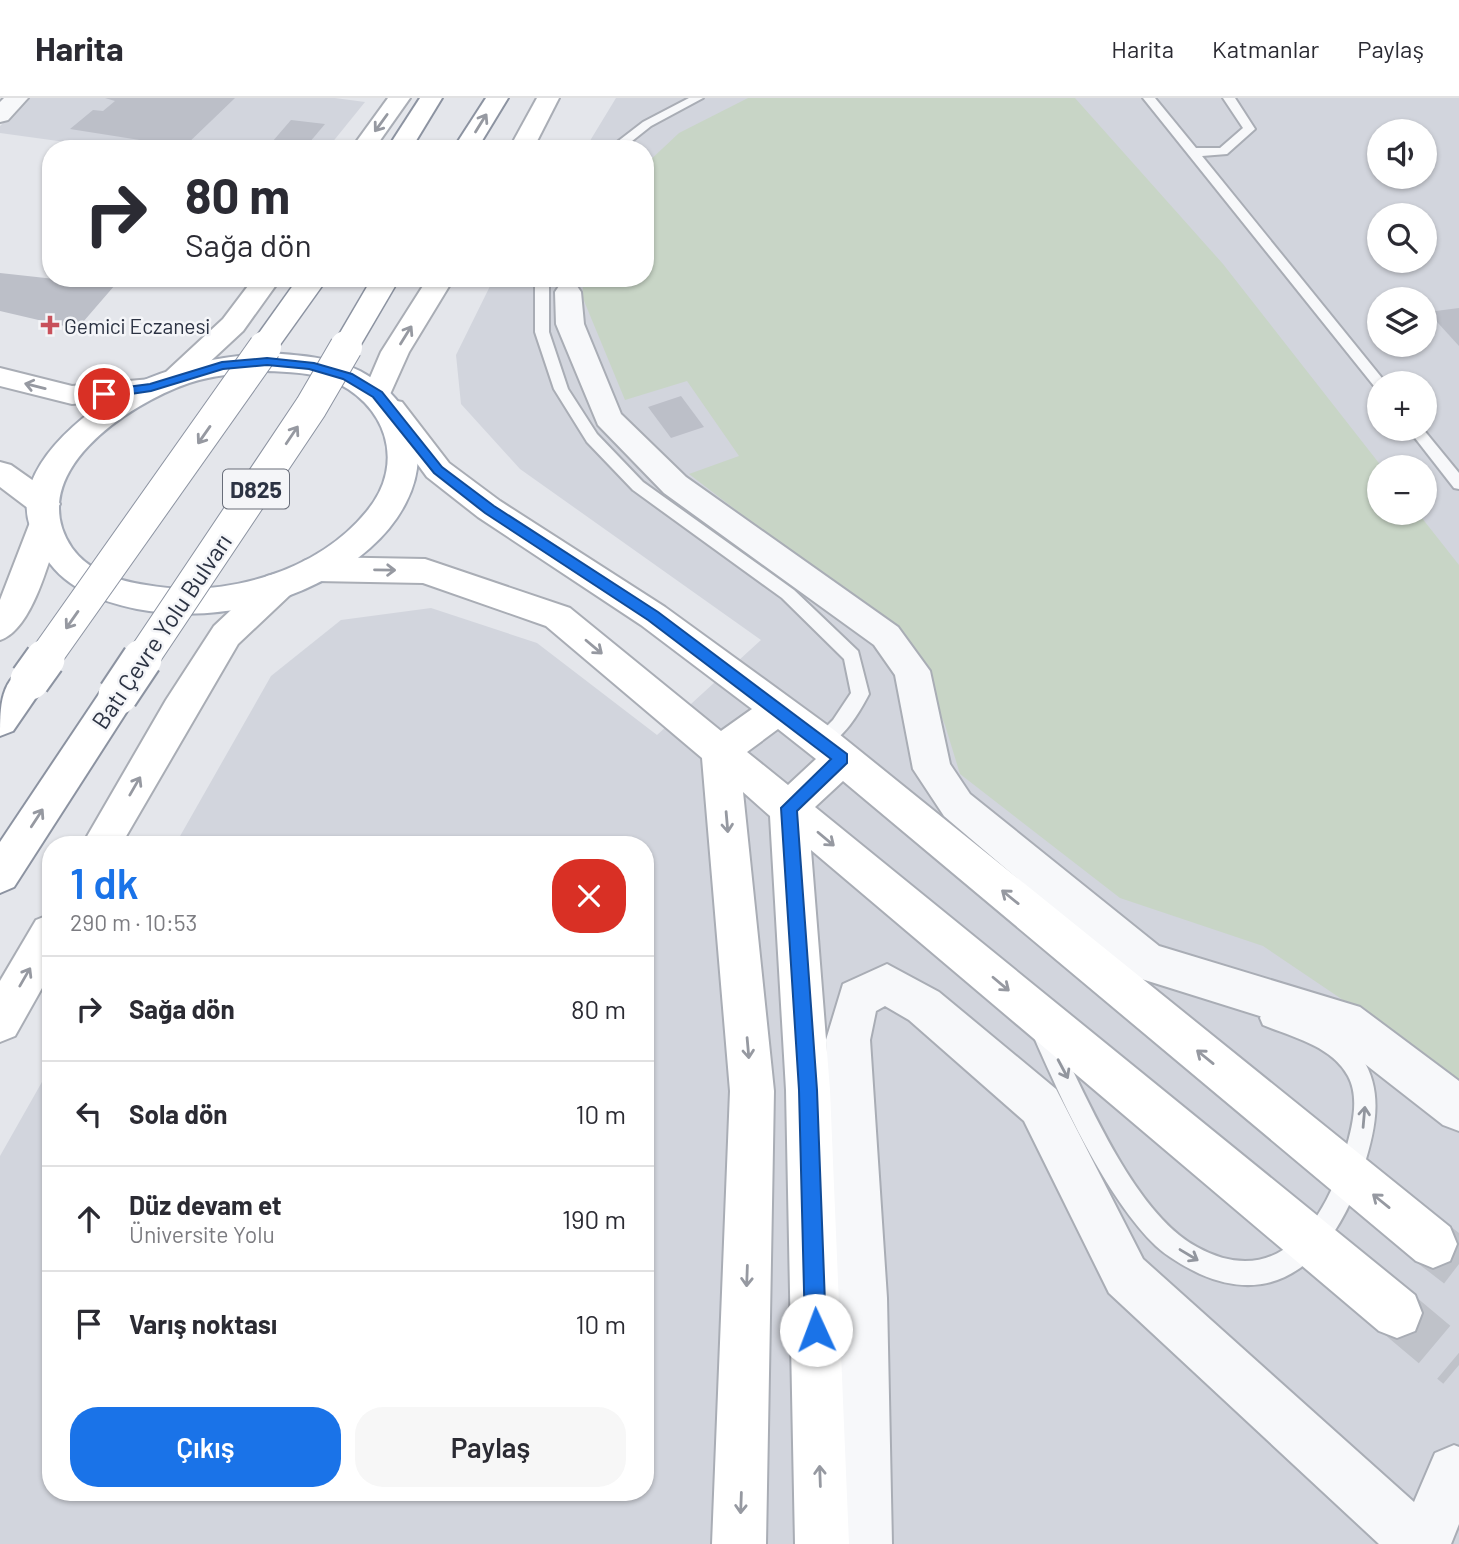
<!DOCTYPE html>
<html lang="tr">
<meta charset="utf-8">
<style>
body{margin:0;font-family:Barlow,sans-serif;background:#f7f7f7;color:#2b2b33;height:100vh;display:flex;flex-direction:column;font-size:26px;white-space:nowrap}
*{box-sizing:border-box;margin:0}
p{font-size:23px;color:#7c7c81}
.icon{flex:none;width:38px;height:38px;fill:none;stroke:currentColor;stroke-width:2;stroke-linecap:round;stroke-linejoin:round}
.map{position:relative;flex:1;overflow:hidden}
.drawer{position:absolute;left:42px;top:738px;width:612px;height:665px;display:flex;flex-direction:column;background:#fff;border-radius:28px;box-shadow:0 2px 5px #0004}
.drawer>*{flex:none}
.banner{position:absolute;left:42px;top:42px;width:612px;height:147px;border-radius:28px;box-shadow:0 2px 5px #0004;background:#fff;color:#2b2b33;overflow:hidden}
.buttons{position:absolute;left:1367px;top:21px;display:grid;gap:14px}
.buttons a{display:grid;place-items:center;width:70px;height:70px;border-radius:50%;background:#fff;box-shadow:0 2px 5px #0004;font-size:35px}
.pin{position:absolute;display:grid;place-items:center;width:60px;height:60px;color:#fff;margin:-30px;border:4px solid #fff;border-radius:50%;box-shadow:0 2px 7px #0007}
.me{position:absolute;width:77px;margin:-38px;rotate:358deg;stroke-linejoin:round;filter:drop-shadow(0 0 5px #0008)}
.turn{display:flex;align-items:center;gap:24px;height:147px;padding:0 28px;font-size:32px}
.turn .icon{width:91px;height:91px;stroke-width:2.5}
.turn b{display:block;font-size:49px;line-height:60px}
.round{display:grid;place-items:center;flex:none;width:74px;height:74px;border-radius:28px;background:#f7f7f7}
.overview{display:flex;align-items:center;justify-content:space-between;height:119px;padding:0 28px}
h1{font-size:42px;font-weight:600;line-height:52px;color:#1a73e8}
.button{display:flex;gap:14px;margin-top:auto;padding:14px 28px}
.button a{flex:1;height:80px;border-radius:28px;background:#1a73e8;color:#fff;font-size:28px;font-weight:600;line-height:80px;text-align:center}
.button a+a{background:#f7f7f7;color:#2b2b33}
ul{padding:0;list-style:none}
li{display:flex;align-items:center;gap:21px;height:105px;padding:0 28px;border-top:2px solid #e1e1e2}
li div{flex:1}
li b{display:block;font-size:26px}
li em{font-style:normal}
header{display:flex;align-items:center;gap:42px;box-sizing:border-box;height:98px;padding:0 35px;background:#fff;border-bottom:2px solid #e1e1e2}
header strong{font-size:33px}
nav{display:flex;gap:38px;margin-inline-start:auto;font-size:24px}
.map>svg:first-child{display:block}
</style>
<header>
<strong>Harita</strong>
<nav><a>Harita</a><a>Katmanlar</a><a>Paylaş</a></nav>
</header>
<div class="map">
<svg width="1459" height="1446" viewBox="0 0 1459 1446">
<rect width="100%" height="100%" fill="#e4e6eb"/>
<g fill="#d2d5dd" fill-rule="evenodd">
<polygon points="28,0 335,0 365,4 327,51 116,51 0,35 0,28"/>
<path d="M616 0H1459V1446H0V1058L51 968V1395H646V747H175L271 578 341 522 431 510 537 545 657 637 761 542 520 371 461 306 456 257 494 180H646V51H585ZM1379 33H1424V79H1379ZM1379 117H1424V163H1379ZM1379 201H1424V247H1379ZM1379 285H1424V331H1379ZM1379 369H1424V415H1379Z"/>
</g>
<polygon fill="#c8d5c6" points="748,0 1075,0 1223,166 1382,369 1379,369 1379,415 1418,415 1459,467 1459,994 1386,931 1263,848 1120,800 960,676 945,627 909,545 689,376 739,358 687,283 625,302 582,198 584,180 646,180 646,66 679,35"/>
<g fill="#bcbfc8">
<polygon points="105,0 235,0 184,49 70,31 93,12 103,13 115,3"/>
<polygon points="291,22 325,26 304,51 266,51"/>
<polygon points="0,175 73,183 75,180 121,180 77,231 0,213"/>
<polygon points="1459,210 1459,248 1428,214"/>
<polygon points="681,298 704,329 671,340 648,309"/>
</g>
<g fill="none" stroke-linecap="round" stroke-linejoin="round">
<g stroke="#bfc2c9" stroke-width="49" stroke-dasharray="49 24" stroke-linecap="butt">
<polyline points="1433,1146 1459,1166"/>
<polyline points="1397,1215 1459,1267"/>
</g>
<g stroke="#a9adb5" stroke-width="4">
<g id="lane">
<polygon points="689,0 703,0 651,28 622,51 608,51 643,24"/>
<polygon points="1143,0 1155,0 1196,50 1220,50 1243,30 1223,0 1235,0 1255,31 1227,56 1202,58 1386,285 1379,285 1379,290 1374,288"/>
<path d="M535 180H549V234L568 291 597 336 643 384 794 492 858 553 869 596C859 615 843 643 821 650L812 643 833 622 851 595 844 561 782 500 633 392 587 344 554 291 535 234Z"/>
<polygon points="1408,331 1423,331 1459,375 1459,391 1454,390"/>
<path d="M1271 910C1302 921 1343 931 1362 960 1384 994 1375 1032 1364 1068 1341 1144 1288 1215 1200 1176 1184 1168 1169 1160 1156 1148 1106 1100 1061 1001 1033 937L1036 930 1044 927 1052 930C1085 994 1132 1114 1197 1149 1278 1194 1327 1122 1346 1051 1352 1029 1360 1000 1348 978 1332 948 1292 939 1263 927L1260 920 1263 913Z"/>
</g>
</g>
<g stroke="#a9adb5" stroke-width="4">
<g id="street">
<polygon points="4,0 28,0 8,22 0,24 0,4"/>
<polygon points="568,186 577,188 581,194 584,226 621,316 686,379 898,529 930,573 950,666 970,696 1159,848 1360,909 1459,983 1459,1033 1443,1027 1333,941 1132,878 944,718 913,671 895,577 874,547 664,395 598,327 556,226 555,194 559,188"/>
<polygon points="887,866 939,894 1056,991 1143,1161 1414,1404 1435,1355 1454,1347 1459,1349 1459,1426 1451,1446 1379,1446 1109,1195 1024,1023 909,922 885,908 876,913 870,942 887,1200 892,1446 838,1446 837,1200 826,942 843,886"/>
</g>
</g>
<g stroke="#a9adb5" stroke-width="4">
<g id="secondary">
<polygon points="388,0 410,0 374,51 351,51"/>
<polygon points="537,0 559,0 533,51 509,51"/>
<polygon points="254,180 281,180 243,233 187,285 177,288 167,285 163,279 167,273 223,221"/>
<polygon points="428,180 454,180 409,254 387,303 377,305 367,303 363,296 381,254"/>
<polygon points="0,270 72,288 151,281 161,284 165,290 161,296 151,299 72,306 0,288"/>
<path d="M392 302 402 304 449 365 500 403 665 509 834 632 1450 1129 1457 1146 1450 1163 1433 1170 1416 1163 843 683 815 709 1415 1197 1422 1215 1415 1233 1397 1240 1379 1233 811 752 830 992 849 1446H795L786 992 770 718 743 694 774 993 766 1446H712L730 993 702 660 546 528 423 485 316 483 304 479 300 471 304 463 316 459 425 461 437 465 570 510 721 633 752 611 641 527 478 419 427 379 377 311 382 304ZM778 631 816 661 788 687 747 654Z"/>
<path d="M0 364 11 367 55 398 60 406 55 414 47 416 56 419 61 427C50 458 33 532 0 542V502L29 427 34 419 42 416 33 414 0 389Z"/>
<polygon points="279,475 291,478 296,487 291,496 238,546 121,747 82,747 166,602 214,528 267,478"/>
<polygon points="51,816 51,874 15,938 0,944 0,883 36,822"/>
</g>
</g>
<g stroke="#a4aab6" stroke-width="4">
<path id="primary" d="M267 255C298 257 332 259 360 273 439 316 432 395 370 450 309 504 216 526 137 511 99 503 61 489 42 453 33 438 25 422 27 403 33 350 103 299 149 280 186 265 227 258 267 255ZM267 273C288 274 310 274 330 282 386 304 407 365 367 413 317 475 222 501 146 487 119 483 89 474 72 450 22 376 128 306 189 285 214 277 241 275 267 273Z"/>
</g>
<g stroke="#8c93a1" stroke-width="4">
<g id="highway">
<polygon points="420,0 442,0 411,51 387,51"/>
<polygon points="486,0 508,0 477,51 453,51"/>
<path d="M30 568 42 572 48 582 13 633 0 638C0 609 0 579 30 568Z"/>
<polygon points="118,583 131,587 136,597 131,607 14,789 0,795 0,744 105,587"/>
</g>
</g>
<use href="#lane" fill="#f7f8fa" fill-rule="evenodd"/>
<use href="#street" fill="#f7f8fa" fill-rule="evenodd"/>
<use href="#secondary" fill="#fff" fill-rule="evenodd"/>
<use href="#primary" fill="#fff" fill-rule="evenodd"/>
<use href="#highway" fill="#fff" fill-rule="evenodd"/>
<g stroke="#8c93a1" stroke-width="27" stroke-linecap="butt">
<g id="highway-bridge-far2">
<polyline points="263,250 313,180"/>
<polyline points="345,250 386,180"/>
</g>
</g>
<g stroke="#8c93a1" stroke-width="34" stroke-linecap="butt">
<g id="highway-bridge-far1">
<polyline points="43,563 265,249"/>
<polyline points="141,563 311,309 346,249"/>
</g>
</g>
<g stroke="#8c93a1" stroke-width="43" stroke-linecap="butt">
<g id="highway-bridge">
<polyline points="30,582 45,561"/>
<polyline points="118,597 142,561"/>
</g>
</g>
<use href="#highway-bridge-far2" stroke="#fff" stroke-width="24"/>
<use href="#highway-bridge-far1" stroke="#fff" stroke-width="32"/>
<use href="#highway-bridge" stroke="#fff" stroke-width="39"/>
</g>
<defs><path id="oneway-shaft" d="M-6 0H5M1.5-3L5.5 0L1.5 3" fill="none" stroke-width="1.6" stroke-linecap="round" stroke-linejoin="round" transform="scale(1.75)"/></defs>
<g stroke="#9699a1">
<use href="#oneway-shaft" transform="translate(381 25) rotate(126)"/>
<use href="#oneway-shaft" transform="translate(481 25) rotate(-58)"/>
<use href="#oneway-shaft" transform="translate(406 237) rotate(-58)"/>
<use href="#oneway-shaft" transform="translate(35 288) rotate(-166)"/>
<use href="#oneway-shaft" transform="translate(204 337) rotate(125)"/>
<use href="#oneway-shaft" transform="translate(292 337) rotate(-56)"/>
<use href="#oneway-shaft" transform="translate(385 472) rotate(1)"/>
<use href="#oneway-shaft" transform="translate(72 522) rotate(125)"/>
<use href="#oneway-shaft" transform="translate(594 549) rotate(40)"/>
<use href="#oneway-shaft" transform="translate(135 688) rotate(-60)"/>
<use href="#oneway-shaft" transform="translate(37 720) rotate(-57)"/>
<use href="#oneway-shaft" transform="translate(727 724) rotate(85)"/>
<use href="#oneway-shaft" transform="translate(826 741) rotate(40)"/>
<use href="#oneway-shaft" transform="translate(1010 799) rotate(-141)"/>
<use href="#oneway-shaft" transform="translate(25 879) rotate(-60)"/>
<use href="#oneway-shaft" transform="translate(1001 886) rotate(40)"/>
<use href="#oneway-shaft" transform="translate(748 950) rotate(85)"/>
<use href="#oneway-shaft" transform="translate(1205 959) rotate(-141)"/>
<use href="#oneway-shaft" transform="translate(1381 1103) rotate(-141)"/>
<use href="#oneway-shaft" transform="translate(747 1178) rotate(92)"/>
<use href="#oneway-shaft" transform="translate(820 1378) rotate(-92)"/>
<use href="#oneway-shaft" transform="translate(741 1405) rotate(92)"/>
</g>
<g stroke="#92969e">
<use href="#oneway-shaft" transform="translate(1063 971) rotate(62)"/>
<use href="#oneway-shaft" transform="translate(1364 1019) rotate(-85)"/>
<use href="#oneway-shaft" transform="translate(1189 1157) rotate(31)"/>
</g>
<polygon fill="#1a73e8" stroke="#114b97" stroke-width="2" points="267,260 314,265 352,276 382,294 442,369 494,408 658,514 847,656 847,665 797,713 817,992 826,1232 823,1240 816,1243 808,1240 805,1232 799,992 781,710 831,661 648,522 485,415 434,375 373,299 343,281 309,271 267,267 223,271 151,293 104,300 99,296 104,292 150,286 222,264"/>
<path fill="#c8515b" stroke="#f4f5f8" stroke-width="2.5" d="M46.5 216.5h7v7h7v7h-7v7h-7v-7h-7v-7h7z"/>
<g text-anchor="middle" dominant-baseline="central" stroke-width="5" stroke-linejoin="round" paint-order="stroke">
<g font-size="21" fill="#2c3343" stroke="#f4f5f8" text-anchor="start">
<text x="64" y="227">Gemici Eczanesi</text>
</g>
<rect fill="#f4f5f8" stroke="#686d79" stroke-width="2" x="223" y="371.5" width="66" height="39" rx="5"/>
<g font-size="23" font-weight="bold" fill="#2c3343">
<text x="256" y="391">D825</text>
</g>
<g font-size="24" fill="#2c3343" stroke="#f4f5f8">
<text transform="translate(161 533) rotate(-56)">Batı Çevre Yolu Bulvarı</text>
</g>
</g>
</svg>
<div class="buttons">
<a><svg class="icon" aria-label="sound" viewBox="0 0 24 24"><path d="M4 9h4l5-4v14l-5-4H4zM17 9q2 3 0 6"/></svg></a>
<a><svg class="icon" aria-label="search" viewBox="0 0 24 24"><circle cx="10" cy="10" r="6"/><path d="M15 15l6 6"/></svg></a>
<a><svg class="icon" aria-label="layers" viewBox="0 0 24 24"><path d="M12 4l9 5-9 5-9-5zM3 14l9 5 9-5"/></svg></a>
<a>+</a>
<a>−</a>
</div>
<div class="pin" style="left:104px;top:296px;background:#d93025"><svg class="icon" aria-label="arrive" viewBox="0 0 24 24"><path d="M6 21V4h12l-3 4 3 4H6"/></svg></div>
<svg class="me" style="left:816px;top:1232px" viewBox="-20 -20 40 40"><circle r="19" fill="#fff"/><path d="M0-13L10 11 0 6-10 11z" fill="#1a73e8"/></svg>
<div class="banner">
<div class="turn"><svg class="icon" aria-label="right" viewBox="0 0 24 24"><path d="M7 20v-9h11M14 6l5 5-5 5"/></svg><div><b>80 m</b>Sağa dön</div></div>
</div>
<section class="drawer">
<div class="overview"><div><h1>1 dk</h1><p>290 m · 10:53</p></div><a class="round" style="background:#d93025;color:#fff"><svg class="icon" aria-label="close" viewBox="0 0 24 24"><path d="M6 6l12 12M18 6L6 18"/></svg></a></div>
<ul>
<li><svg class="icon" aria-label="right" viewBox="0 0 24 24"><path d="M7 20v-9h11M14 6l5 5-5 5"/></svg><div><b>Sağa dön</b></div><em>80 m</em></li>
<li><svg class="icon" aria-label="left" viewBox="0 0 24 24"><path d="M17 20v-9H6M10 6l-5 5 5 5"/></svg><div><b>Sola dön</b></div><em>10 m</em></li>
<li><svg class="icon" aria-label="ahead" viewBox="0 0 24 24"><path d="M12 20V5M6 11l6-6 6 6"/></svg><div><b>Düz devam et</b><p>Üniversite Yolu</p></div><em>190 m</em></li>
<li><svg class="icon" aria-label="arrive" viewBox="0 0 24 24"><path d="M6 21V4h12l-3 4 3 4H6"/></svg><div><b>Varış noktası</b></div><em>10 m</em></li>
</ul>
<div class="button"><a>Çıkış</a><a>Paylaş</a></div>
</section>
</div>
